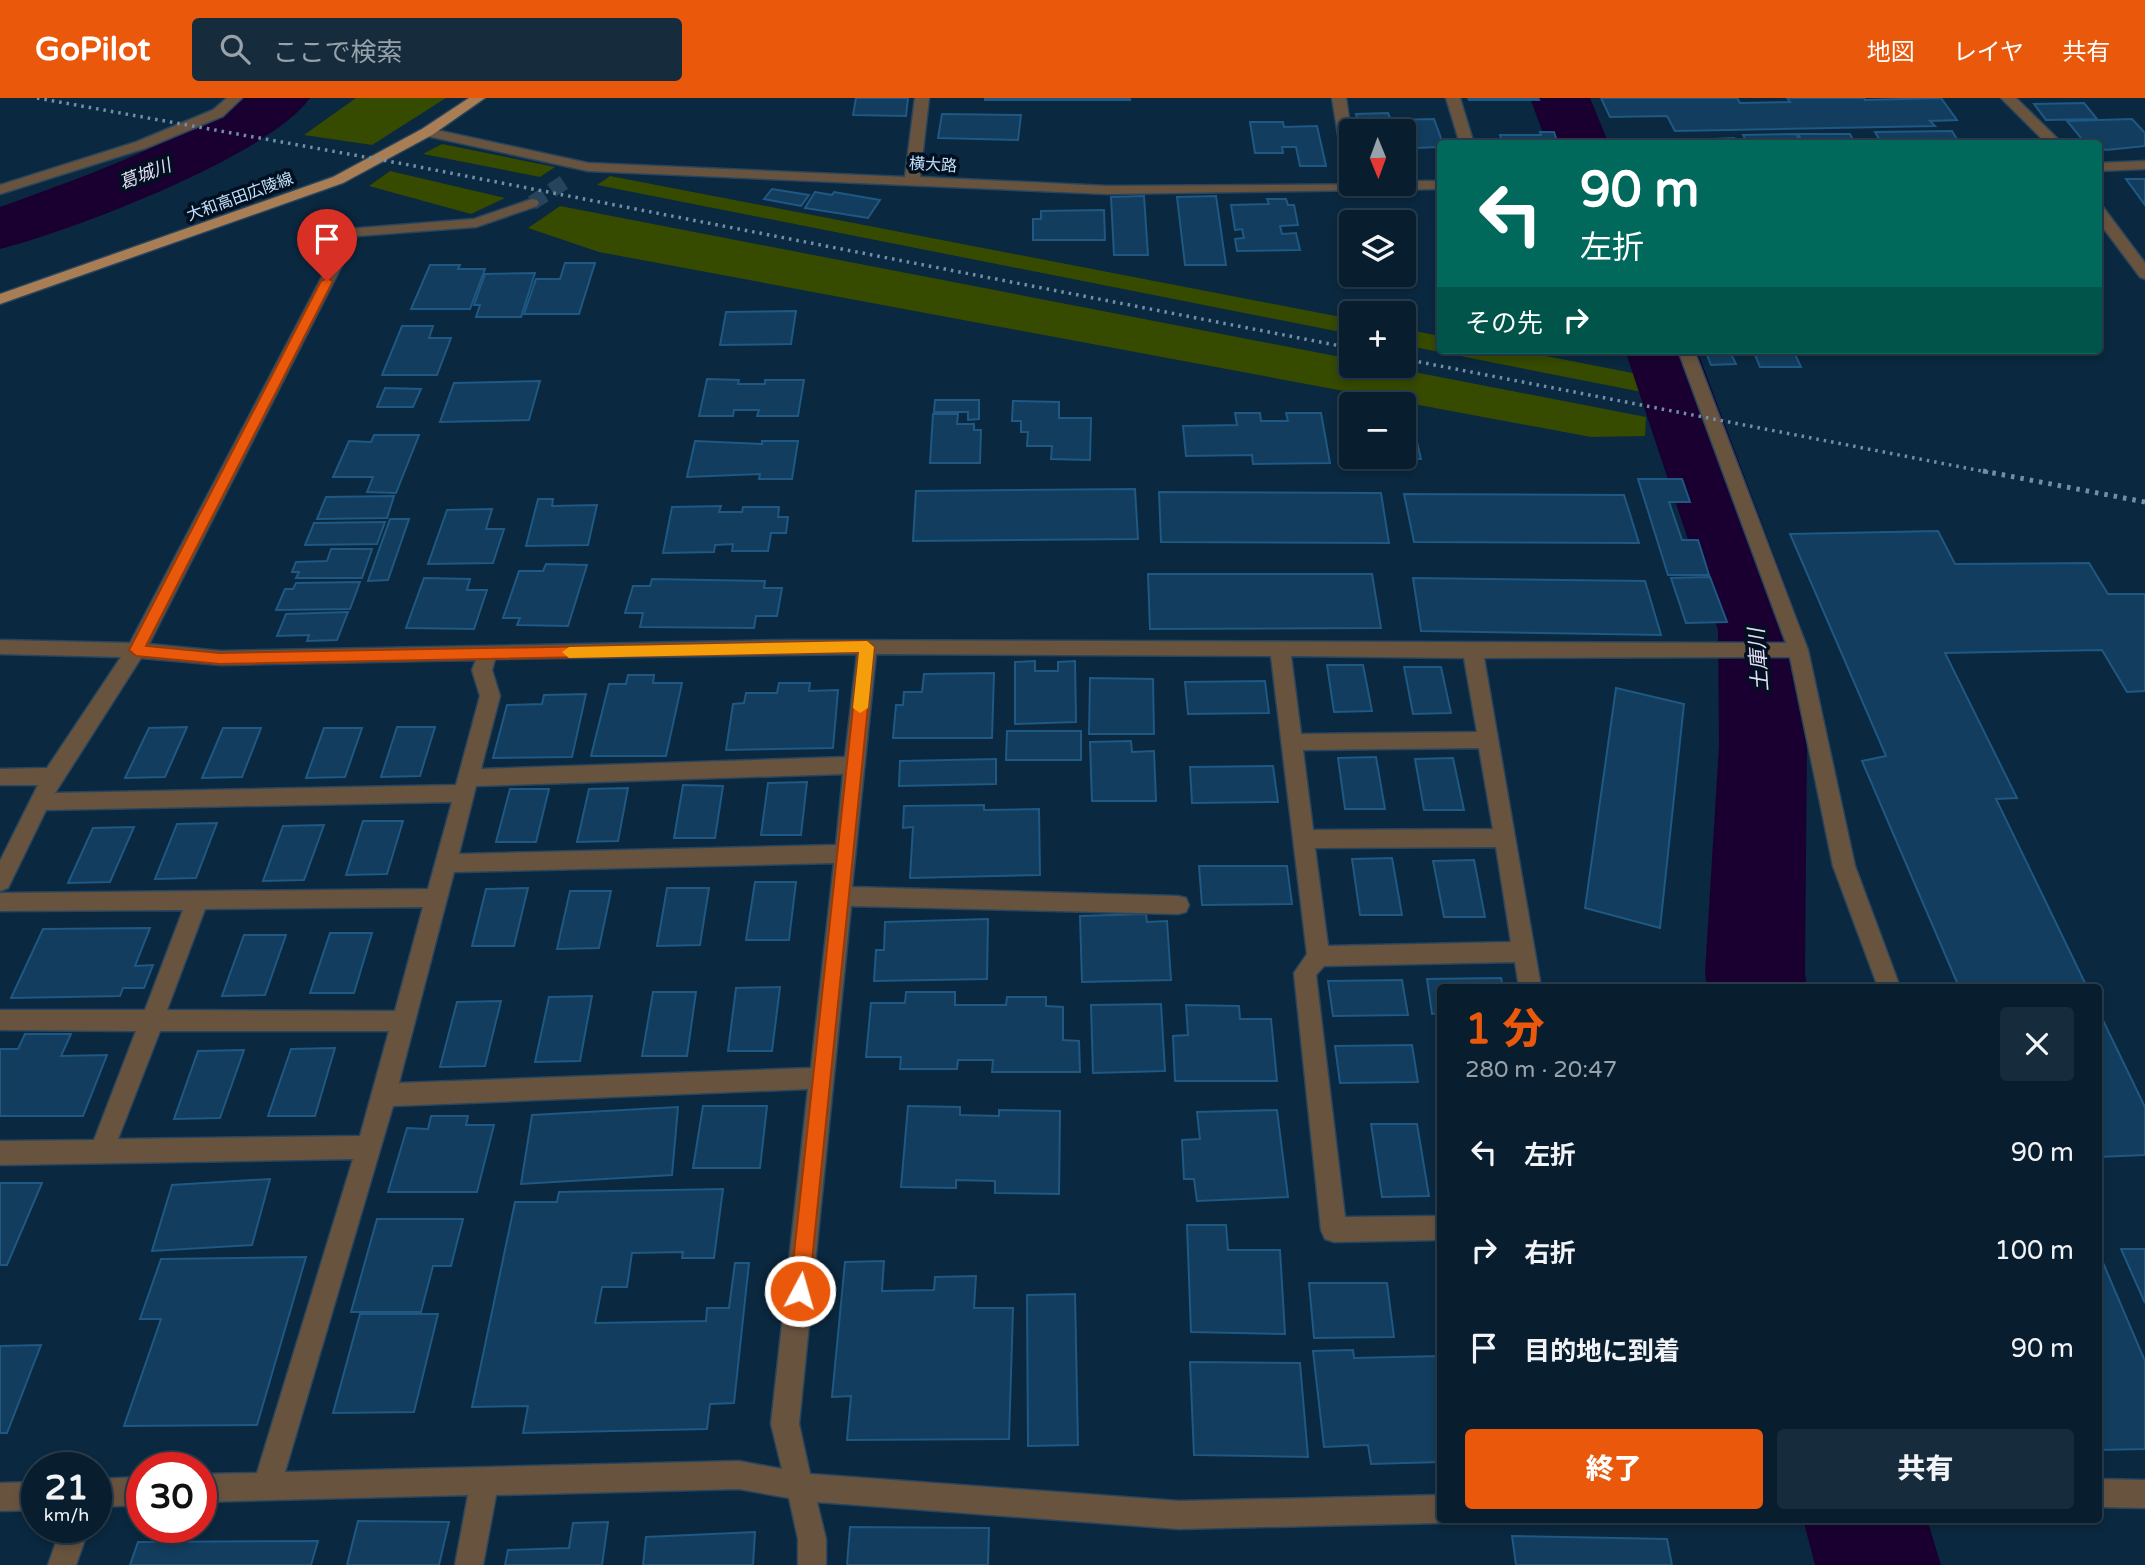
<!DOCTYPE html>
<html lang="ja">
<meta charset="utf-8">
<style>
body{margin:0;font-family:"Varela Round","Noto Sans JP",sans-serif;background:#162b3b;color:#f1f3f6;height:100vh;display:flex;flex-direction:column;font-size:26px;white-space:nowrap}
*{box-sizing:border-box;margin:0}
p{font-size:23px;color:#98a2aa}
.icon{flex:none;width:38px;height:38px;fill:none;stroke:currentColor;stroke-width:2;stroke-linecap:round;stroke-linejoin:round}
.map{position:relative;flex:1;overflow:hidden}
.sheet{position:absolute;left:1437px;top:886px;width:665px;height:539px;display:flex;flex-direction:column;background:#081e2f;border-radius:7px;box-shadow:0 4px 10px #0003,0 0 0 2px #293c4b}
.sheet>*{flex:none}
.banner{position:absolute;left:1437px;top:42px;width:665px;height:214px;border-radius:7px;box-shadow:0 4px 10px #0003,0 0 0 2px #293c4b;background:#00695c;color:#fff;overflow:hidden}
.needle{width:46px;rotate:179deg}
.buttons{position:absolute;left:1339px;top:21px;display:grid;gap:14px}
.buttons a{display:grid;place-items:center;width:77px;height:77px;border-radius:7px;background:#081e2f;box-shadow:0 4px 10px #0003,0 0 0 2px #293c4b;font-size:35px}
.speed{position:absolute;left:21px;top:1354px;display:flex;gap:14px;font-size:35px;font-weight:700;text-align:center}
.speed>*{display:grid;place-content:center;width:91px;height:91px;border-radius:50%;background:#081e2f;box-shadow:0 4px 10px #0003,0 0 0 2px #293c4b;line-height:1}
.speed small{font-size:18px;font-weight:400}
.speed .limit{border:10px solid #d22;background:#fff;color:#111}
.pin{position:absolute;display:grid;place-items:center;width:60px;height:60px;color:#fff;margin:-72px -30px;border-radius:50% 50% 50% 0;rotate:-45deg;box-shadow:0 0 7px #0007}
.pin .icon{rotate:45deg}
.me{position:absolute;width:77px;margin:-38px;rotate:6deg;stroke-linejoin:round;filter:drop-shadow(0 0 5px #0008)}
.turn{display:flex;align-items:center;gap:24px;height:147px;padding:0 28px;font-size:32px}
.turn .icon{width:91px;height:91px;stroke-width:2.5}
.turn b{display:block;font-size:49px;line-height:60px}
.then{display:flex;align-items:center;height:66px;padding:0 28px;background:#0003;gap:14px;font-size:26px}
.round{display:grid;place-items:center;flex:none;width:74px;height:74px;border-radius:7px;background:#162b3b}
.headline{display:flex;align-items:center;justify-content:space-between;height:119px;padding:0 28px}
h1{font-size:42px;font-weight:800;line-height:52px;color:#ea580c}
.cta{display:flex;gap:14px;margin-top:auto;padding:14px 28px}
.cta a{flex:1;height:80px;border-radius:7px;background:#ea580c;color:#fff;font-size:28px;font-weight:800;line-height:80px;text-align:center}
.cta a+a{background:#162b3b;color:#f1f3f6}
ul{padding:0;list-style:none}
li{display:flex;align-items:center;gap:21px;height:98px;padding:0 28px}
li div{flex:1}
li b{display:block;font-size:26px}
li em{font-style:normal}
header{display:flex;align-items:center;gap:42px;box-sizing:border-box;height:98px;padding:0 35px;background:#ea580c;color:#fff}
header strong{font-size:33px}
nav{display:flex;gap:38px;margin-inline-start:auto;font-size:24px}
.search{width:490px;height:63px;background:#162b3b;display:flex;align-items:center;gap:18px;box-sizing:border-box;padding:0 24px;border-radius:7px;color:#98a2aa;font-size:26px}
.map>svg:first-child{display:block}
</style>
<header>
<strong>GoPilot</strong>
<div class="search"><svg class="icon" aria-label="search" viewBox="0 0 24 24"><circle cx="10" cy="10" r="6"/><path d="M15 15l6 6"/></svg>ここで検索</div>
<nav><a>地図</a><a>レイヤ</a><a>共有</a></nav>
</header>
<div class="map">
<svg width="2145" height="1467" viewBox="0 0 2145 1467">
<rect width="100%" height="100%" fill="#0a283f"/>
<g fill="#364a00">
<polygon points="356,0 446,0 372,47 304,37"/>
<polygon points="442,46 555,69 540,79 423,56"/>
<polygon points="390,73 505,100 471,116 369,88"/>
<polygon points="610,78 1351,221 1351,236 597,87"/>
<polygon points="560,108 1351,261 1351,268 1383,268 1646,319 1645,338 1591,339 599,154 528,130"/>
<polygon points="1404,231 1440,238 1440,252 1515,252 1653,279 1657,297 1404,247"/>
</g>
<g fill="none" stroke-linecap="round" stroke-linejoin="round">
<g fill="#1a0030" fill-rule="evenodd">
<path d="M240 0H310C269 58 71 133 0 151V109C83 79 167 50 240 0Z"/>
<polygon points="1530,0 1590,0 1609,46 1547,46"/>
<polygon points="1625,252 1697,252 1802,532 1807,647 1805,875 1807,889 1707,889 1705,875 1719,647 1718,532"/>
<polygon points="1803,1421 1927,1421 1941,1467 1815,1467"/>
</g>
</g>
<g fill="#123d5e" stroke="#1f5883" stroke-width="2">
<polygon points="856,0 908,0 906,18 853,17"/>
<rect x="985" y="0" width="82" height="2"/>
<rect x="1068" y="0" width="62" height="2"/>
<polygon points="1468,0 1538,0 1539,2 1469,2"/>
<polygon points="1601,0 1737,0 1740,5 1790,4 1787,0 1864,0 1865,2 1941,0 1957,22 1930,23 1935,28 1675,33 1667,18 1610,19"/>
<polygon points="2084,5 2097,21 2046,22 2034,6"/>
<polygon points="1388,15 1391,22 1434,21 1443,46 1440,49 1414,50 1412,45 1404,45 1404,33 1361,33 1356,16"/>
<polygon points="942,16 1021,17 1018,42 938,40"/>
<polygon points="2132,21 2145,35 2145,48 2106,52 2098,49 2098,46 2086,46 2067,23"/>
<polygon points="1250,24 1283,24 1284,29 1317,28 1326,68 1300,68 1296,49 1282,49 1283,55 1255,55"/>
<polygon points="1952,33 1960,46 1882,46 1875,34"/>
<polygon points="1540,34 1554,34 1558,46 1503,46 1500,37 1541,37"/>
<polygon points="1796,36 1802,46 1748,46 1743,37"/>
<polygon points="1798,36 1850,36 1855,46 1803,46"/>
<polygon points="1734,40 1737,46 1673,46 1672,43"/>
<polygon points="1670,43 1672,46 1605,44"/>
<polygon points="2126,81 2145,81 2145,107"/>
<polygon points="772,91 809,97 801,108 764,101"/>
<polygon points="815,94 832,97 834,94 880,102 868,120 805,110"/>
<polygon points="1144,98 1148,157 1114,157 1111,99"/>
<polygon points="1216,98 1226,167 1185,167 1177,99"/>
<polygon points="1267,101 1286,101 1288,107 1294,107 1298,127 1280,128 1282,136 1296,135 1300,152 1237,153 1235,141 1244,140 1242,131 1235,132 1231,107 1269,106"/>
<polygon points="1104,112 1105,142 1033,142 1033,121 1041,121 1041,113"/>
<polygon points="1396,120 1397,124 1351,124 1351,163 1349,163 1339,121"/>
<polygon points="565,165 595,165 579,216 524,216 536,181 560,181"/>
<polygon points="430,167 460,167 458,171 485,171 470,211 411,211"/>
<polygon points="535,175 521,219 476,219 480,207 474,207 485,176"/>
<polygon points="796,213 791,246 720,247 726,214"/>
<polygon points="402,228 433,228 429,240 451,240 437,277 382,277"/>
<polygon points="1705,252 1729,252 1736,266 1711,267"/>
<polygon points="1753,252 1793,252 1801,269 1760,269"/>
<polygon points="1907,252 2018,252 2020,255 1909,257"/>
<polygon points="707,281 739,282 738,286 765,286 765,282 804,282 798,318 757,318 759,312 734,312 733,318 699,318"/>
<polygon points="540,283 529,322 440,324 454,285"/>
<polygon points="385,290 421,291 413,309 377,309"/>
<polygon points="935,302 979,302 979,321 968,322 968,314 934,314"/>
<polygon points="1013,303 1059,304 1059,320 1091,320 1090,362 1051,361 1052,348 1027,348 1028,334 1021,334 1021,323 1012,323"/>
<polygon points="1235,315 1260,315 1261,323 1288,323 1286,315 1321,315 1330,365 1253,366 1252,357 1186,358 1183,328 1237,327"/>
<polygon points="933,316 958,316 957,326 974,326 974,332 981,332 980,365 930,365"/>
<polygon points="1413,327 1421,361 1371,362 1370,359 1404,359 1404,328"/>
<polygon points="374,337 419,337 396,395 367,394 373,379 333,379 349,343 371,344"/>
<polygon points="695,343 762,346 762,343 798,343 792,381 759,381 760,376 687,379"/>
<polygon points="1638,381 1682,381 1690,404 1669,404 1682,442 1698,442 1709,477 1668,477"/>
<polygon points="1135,391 1138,441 913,443 916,393"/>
<polygon points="1159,394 1381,395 1389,445 1161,444"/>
<polygon points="1404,396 1624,397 1639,445 1414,444"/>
<polygon points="394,398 387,420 317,421 326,399"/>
<polygon points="538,401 553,401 552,408 597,407 588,447 526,448"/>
<polygon points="721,408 719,414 742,414 743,409 779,409 778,419 788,419 786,435 771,435 768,453 732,453 733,446 715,447 714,454 663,455 672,409"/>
<polygon points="492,411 486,431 504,431 493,465 428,466 447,412"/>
<polygon points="390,421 409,421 388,482 368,483"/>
<polygon points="385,424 377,446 305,447 314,425"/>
<polygon points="1938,433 1955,466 2089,465 2108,496 2145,496 2145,593 2127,594 2102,552 1945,555 2017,700 1996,701 2087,889 1959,889 1862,663 1886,658 1790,436"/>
<polygon points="331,451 372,451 362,480 296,480 299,474 292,474 296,464 327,463"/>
<polygon points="546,466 587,467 568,528 517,527 520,520 503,520 519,473 543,473"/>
<polygon points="1148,476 1372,476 1381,530 1150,531"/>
<polygon points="1710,479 1727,524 1686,525 1671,480"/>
<polygon points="424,480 470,481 467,492 487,492 474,531 406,530"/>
<polygon points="1413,480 1645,483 1661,537 1421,533"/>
<polygon points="652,481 765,483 764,490 782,490 777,518 756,518 754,530 640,529 643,515 625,515 633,488 650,488"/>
<polygon points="360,484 350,511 276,512 285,491 293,491 296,485"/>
<polygon points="348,514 337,542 307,543 309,537 277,538 286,516"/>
<polygon points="1035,563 1035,573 1058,573 1058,564 1075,563 1076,624 1015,626 1015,564"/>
<polygon points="1327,567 1363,567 1372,613 1334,614"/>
<polygon points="1404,569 1441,569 1451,615 1413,616"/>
<polygon points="994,575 992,640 893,640 896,607 903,607 904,594 922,594 924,576"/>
<polygon points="628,577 654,577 653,585 682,585 666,658 591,658 609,586 626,586"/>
<polygon points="1090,580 1153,581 1154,636 1089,636"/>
<polygon points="1265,583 1269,615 1188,616 1185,584"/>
<polygon points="779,585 810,585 809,593 838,592 833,650 726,652 733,606 744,605 746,595 777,595"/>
<polygon points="1616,590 1684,606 1660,830 1585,810"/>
<polygon points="586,596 572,659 493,660 507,607 542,606 544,597"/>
<polygon points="187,629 165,679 125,680 149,630"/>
<polygon points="397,629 435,629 420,678 381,679"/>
<polygon points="223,630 261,630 242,679 202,680"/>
<polygon points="324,630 362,630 345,679 306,680"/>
<polygon points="1007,633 1081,633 1081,662 1006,662"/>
<polygon points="1131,643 1132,654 1154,653 1156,703 1092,703 1090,644"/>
<polygon points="1376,659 1385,711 1345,711 1338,660"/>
<polygon points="1453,660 1464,712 1424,712 1415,661"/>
<polygon points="996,661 996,686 899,688 900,663"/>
<polygon points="1273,668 1278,704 1192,705 1190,669"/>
<polygon points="807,684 801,737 761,737 768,685"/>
<polygon points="683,687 723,688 715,740 674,740"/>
<polygon points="628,690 618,743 577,744 589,691"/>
<polygon points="510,691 549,691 536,744 496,744"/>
<polygon points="984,707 984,712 1039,711 1040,777 910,780 913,729 903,730 904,708"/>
<polygon points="363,723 403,723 387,776 346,777"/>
<polygon points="217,725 196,780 155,781 177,726"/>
<polygon points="324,727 304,782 263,783 283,728"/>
<polygon points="134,729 110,784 68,785 93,730"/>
<polygon points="1392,760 1402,817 1360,817 1352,761"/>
<polygon points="1474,762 1485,819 1444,819 1433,763"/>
<polygon points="1199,768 1287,768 1292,806 1202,807"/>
<polygon points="755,784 796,784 789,842 746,842"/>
<polygon points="528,790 514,848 472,848 486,791"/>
<polygon points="667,790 709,790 700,847 657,848"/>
<polygon points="570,793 611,793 599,850 557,851"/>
<polygon points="1146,816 1147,824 1167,823 1171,882 1082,884 1080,818"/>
<polygon points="988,821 987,881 874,883 876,852 884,852 885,824"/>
<polygon points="150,830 135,868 153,867 144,890 123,890 120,898 11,900 43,831"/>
<polygon points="330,835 372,835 354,895 310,895"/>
<polygon points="244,837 286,837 265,897 222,898"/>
<polygon points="1501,880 1503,889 1440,889 1440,915 1432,916 1427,881"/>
<polygon points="1402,882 1408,917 1333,918 1328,883"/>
<polygon points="780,889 772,953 728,953 736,890"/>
<polygon points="653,894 696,894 687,958 642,958"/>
<polygon points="906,894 955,894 955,907 1006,907 1007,899 1046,899 1046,908 1063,909 1063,942 1079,943 1080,974 992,974 993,962 958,962 957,971 900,971 901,959 866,959 871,905 905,905"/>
<polygon points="592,898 580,963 535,964 549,899"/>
<polygon points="501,903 485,968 440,969 457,904"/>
<polygon points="1161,906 1165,973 1093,975 1091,907"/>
<polygon points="1186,907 1239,908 1240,921 1271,921 1277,983 1175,983 1173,938 1188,937"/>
<polygon points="2098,912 2145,1009 2145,1057 2098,1059"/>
<polygon points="25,936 71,936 61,958 107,957 83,1018 0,1018 0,951 18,951"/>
<polygon points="1412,947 1418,984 1340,985 1335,948"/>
<polygon points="335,950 315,1018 268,1018 291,951"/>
<polygon points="244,952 220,1020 174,1021 198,953"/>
<polygon points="703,1008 767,1008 760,1070 693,1070"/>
<polygon points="908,1008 960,1009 960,1017 999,1018 999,1012 1060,1013 1059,1096 995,1095 995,1083 956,1082 956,1090 901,1089"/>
<polygon points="678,1009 672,1077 521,1086 532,1017"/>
<polygon points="1277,1012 1288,1099 1197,1103 1194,1081 1184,1081 1182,1042 1200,1041 1197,1014"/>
<polygon points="431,1018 468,1018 466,1027 494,1027 477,1094 388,1094 407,1030 428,1031"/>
<polygon points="1371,1026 1417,1026 1429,1098 1382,1099"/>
<polygon points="270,1081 252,1147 152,1153 172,1087"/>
<polygon points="0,1085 42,1085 7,1167 0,1167"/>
<polygon points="723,1091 714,1160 682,1160 683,1154 632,1155 627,1189 602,1189 595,1225 706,1223 707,1210 729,1210 735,1165 749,1165 734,1305 710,1306 707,1331 523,1335 528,1308 472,1309 515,1104 557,1104 559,1094"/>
<polygon points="377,1121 463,1121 451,1168 433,1168 421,1214 351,1214"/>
<polygon points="1187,1127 1226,1127 1228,1152 1280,1152 1285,1236 1191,1234"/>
<polygon points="2121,1151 2145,1151 2145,1205"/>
<polygon points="2098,1153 2145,1263 2145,1351 2098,1352"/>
<polygon points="306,1159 257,1327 124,1328 161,1221 140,1221 161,1161"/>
<polygon points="884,1163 882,1193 934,1192 935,1179 976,1178 974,1210 1013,1210 1009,1341 847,1342 851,1298 832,1299 845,1164"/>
<polygon points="1309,1185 1387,1185 1394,1239 1314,1240"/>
<polygon points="1075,1196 1078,1347 1028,1348 1027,1197"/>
<polygon points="360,1216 438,1216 414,1314 333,1315"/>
<polygon points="41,1247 7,1335 0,1335 0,1248"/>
<polygon points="1353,1252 1354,1260 1440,1258 1440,1364 1371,1366 1368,1347 1324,1349 1313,1253"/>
<polygon points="1190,1264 1300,1265 1308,1359 1194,1357"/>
<polygon points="358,1423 449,1424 439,1467 347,1467"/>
<polygon points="608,1424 602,1467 505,1467 508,1452 569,1450 573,1425"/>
<polygon points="850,1429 989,1430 988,1467 847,1467"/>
<polygon points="755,1434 753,1467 643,1467 646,1439"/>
<polygon points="1512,1438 1667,1441 1672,1467 1516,1467"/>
<polygon points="318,1443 311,1467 130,1467 138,1444"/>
</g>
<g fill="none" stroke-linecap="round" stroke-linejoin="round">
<polyline stroke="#26445b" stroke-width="15" stroke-dasharray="15 8" stroke-linecap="butt" points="532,105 566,83"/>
<g stroke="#28455d" stroke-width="3">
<g id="minor">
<polygon points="227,0 242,0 223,18 146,50 0,96 0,87 136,44 213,12"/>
<polygon points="915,0 929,0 920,79 1107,88 1404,86 1404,83 1440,83 1440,91 1107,96 588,73 427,38 420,34 427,30 588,65 905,79"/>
<polygon points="1332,0 1346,0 1351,33 1351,77 1344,73"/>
<polygon points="1446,0 1460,0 1474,46 1460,46"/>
<polygon points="2001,0 2016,0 2063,46 2047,46"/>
<polygon points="2145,63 2145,71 2098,73 2098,65"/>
<path d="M532 101 537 102 539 105 537 108 476 129 357 138 149 546 221 553 789 542 1786 545 1678 252H1694L1808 552 1855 768 1900 889H1878L1833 768 1790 559 1484 560 1541 889H1519L1515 864 1324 868 1316 877 1345 1119 1440 1118V1142L1334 1144 1325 1141 1321 1132 1294 875 1307 856 1271 558 876 556 852 789 1178 798 1186 800 1189 807 1186 814 1178 816 851 808 799 1326 810 1376 1179 1403 1440 1397V1421H1450L1440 1425 1179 1431 817 1404 826 1441V1467H798V1441L789 1400 739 1391 496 1397 483 1467H455L468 1397 201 1404V1376L257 1375 353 1061 0 1067V1043L94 1042 136 933 0 932V912H145L183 812 0 813V795L428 791 452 704 46 712 8 790 0 793V763L38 687H0V671L47 670 121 559 0 556V542L130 545 347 131 474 121ZM857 556 845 659 481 671 500 598 492 572 495 561ZM1291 558 1464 560 1477 634 1301 636ZM141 560 221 567 476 562 472 572 480 598 456 687 55 695ZM1479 650 1493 731 1313 732 1303 652ZM843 676 836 747 459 756 476 688ZM1496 749 1511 844 1328 848 1315 750ZM834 765 811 970 399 985 454 774ZM423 809 395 913 167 912 205 811ZM160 933H389L360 1038 118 1041ZM808 991 771 1326 782 1371 739 1363 285 1374 393 1008Z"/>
<polygon points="2098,108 2103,109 2145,165 2145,181 2140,179 2098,123"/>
<polygon points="142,1379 142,1407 96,1409 96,1381"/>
<polygon points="2098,1381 2145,1382 2145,1410 2098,1409"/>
<polygon points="37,1384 37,1412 0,1413 0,1385"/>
<polygon points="61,1430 89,1430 76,1467 48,1467"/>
</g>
</g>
<g stroke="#28455d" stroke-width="3">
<polygon id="major" points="469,0 485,0 432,37 343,85 0,206 0,196 333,79 422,31"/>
</g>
<use href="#minor" fill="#68533f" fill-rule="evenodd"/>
<use href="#major" fill="#a97e54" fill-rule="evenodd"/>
<g stroke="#728fa7" stroke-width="3.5" stroke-dasharray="2.5 5" stroke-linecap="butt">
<polyline points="37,0 404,66 1351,250"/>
<polyline points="1404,261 1992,375"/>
</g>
<polyline stroke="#728fa7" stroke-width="5" stroke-dasharray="3.5 6" stroke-linecap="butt" points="1983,373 2145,404"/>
</g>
<polygon fill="#ea580c" stroke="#983908" stroke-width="2" points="327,180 333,183 146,548 220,555 867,543 874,549 809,1193 806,1200 800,1203 793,1200 790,1193 859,554 220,566 136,558 129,552 321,183"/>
<polygon fill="#f59e0b" points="867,543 874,549 868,610 860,615 853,610 859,554 569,560 562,554 569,549"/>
<g text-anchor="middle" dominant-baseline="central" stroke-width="7" stroke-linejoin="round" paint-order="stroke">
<g font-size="16" fill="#c4e0f9" stroke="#001021">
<text transform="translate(933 67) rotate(3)">横大路</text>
<text transform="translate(240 99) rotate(-20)">大和高田広陵線</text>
</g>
<g font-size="18" font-style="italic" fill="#e5dcf1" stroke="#001021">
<text transform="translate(145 76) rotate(-21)">葛城川</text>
</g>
<g font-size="21" font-style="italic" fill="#e5dcf1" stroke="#001021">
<text transform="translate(1759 562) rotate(-94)">土庫川</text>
</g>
</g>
</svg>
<div class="buttons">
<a><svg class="needle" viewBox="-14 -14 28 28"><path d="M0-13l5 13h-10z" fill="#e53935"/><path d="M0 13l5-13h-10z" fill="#98a2aa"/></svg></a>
<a><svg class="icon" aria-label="layers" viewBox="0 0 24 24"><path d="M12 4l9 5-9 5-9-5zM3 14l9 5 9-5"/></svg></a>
<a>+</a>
<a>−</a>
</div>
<div class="speed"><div>21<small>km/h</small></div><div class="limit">30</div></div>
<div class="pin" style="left:327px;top:183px;background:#d93025"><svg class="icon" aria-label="arrive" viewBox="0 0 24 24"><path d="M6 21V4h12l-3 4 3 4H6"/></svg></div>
<svg class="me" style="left:800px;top:1193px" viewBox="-20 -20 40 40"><circle r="17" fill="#ea580c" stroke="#fff" stroke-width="3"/><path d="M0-11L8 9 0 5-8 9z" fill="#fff"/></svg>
<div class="banner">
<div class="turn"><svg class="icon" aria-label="left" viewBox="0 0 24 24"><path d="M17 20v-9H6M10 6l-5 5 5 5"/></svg><div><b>90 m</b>左折</div></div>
<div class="then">その先<svg class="icon" aria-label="right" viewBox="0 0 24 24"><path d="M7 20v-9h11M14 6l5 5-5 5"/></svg></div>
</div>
<section class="sheet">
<div class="headline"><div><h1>1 分</h1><p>280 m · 20:47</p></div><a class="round"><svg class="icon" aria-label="close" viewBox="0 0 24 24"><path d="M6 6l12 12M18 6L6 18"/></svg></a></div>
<ul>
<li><svg class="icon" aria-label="left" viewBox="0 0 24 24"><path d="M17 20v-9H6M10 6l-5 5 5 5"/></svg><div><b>左折</b></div><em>90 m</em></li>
<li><svg class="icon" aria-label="right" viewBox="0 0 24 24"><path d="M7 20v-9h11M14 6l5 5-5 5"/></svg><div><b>右折</b></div><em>100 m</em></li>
<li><svg class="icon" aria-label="arrive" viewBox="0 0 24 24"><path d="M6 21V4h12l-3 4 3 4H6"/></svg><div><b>目的地に到着</b></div><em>90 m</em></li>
</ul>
<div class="cta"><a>終了</a><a>共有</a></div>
</section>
</div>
